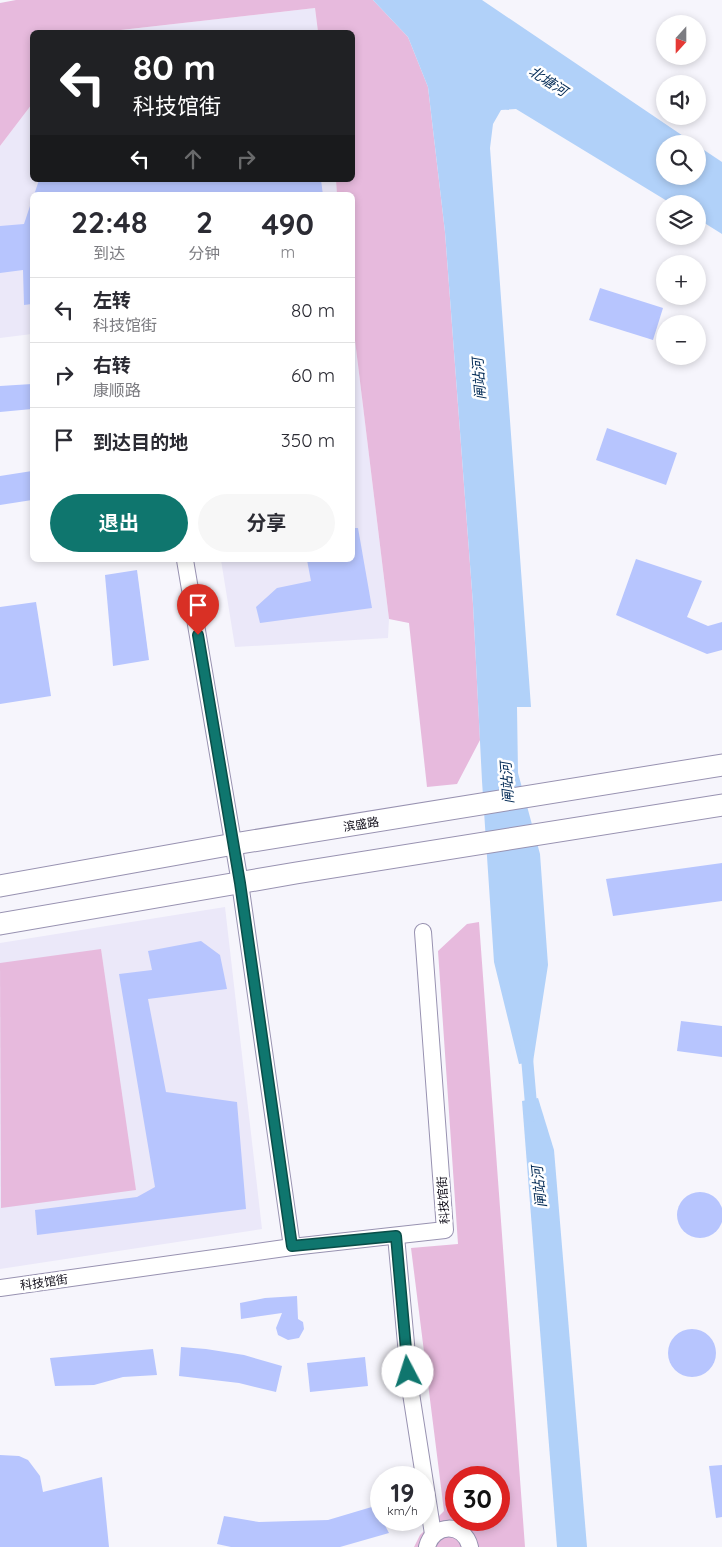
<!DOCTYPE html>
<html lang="zh">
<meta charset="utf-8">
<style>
body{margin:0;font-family:Quicksand,"Noto Sans SC",sans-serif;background:#f7f7f7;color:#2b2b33;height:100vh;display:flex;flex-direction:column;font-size:19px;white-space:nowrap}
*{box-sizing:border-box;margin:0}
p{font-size:16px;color:#7c7c81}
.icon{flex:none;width:28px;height:28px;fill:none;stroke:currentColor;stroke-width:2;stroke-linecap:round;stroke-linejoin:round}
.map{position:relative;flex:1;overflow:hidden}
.drawer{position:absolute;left:30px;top:192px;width:325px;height:370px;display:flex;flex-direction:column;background:#fff;border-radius:8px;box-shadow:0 2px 8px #0003}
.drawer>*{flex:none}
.hud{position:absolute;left:30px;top:30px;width:325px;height:152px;border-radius:8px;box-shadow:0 2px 8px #0003;background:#202124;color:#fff;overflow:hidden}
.needle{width:32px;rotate:201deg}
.tools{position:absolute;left:656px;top:15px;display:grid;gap:10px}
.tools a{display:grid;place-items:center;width:50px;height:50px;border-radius:50%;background:#fff;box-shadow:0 2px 8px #0003;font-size:25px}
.speed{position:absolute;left:370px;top:1466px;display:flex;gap:10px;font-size:25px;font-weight:700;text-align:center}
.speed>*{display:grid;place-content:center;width:65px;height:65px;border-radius:50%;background:#fff;box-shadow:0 2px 8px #0003;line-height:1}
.speed small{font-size:12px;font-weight:400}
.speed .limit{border:8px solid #d22;background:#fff;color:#111}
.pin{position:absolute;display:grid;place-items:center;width:42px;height:42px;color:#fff;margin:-51px -21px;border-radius:50% 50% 50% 0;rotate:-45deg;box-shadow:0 0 5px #0007}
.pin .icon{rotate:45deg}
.me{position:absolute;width:55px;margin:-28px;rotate:355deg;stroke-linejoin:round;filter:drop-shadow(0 0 4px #0008)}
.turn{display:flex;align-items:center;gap:18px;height:105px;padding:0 20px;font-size:22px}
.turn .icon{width:65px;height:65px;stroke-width:2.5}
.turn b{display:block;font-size:35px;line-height:42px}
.lanes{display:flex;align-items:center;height:48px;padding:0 20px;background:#0003;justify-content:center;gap:25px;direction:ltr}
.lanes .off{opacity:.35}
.eta{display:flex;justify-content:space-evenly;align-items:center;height:85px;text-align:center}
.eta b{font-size:30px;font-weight:700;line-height:35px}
.primary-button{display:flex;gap:10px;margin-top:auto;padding:10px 20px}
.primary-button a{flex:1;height:58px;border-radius:30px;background:#0f766e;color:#fff;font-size:20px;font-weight:700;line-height:58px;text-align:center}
.primary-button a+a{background:#f7f7f7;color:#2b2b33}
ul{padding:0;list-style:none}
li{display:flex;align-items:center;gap:15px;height:65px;padding:0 20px;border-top:1px solid #e1e1e2}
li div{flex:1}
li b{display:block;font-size:19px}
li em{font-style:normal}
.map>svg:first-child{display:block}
</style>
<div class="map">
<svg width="722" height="1547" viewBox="0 0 722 1547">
<rect width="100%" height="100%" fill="#f6f5fc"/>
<g fill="#ebe8f9">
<polygon points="315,8 318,32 103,32"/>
<polygon points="32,104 32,180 336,180 337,195 32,195 32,334 0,338 0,146"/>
<polygon points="353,324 389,619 388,638 235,647 221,560 352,560"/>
<polygon points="225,907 262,1229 0,1269 0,943"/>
</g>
<g fill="#e7badd" fill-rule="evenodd">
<polygon points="16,0 373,0 408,37 428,87 445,232 473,604 480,740 457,784 427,787 409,623 389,619 353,324 352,195 337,195 336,180 352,180 352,32 318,32 315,8 103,32 32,32 32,104 0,146 0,3"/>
<path d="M479 922 525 1547H414L420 1535 444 1511 411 1248 458 1244 438 951 467 924ZM456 1478H499V1520H456Z"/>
<polygon points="101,949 136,1190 1,1208 0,963"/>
</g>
<g fill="#b1d1f9">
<polygon points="373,0 482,0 695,144 665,144 665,176 698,176 698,146 722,162 722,234 698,219 698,204 672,204 516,109 501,110 493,124 490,148 531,707 517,707 518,773 540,854 548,965 533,1062 519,1064 494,962 482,781 473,604 445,232 428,87 408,37"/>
<polygon points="538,1098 554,1150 587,1547 557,1547 522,1101"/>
</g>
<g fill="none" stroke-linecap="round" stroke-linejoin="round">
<polyline stroke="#b1d1f9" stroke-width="12" points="526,1046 532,1116"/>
</g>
<g fill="#b7c5fe">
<polygon points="39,180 321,180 323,195 34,195"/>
<polygon points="31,203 32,203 32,304 24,305 23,270 0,273 0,226 24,224"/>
<polygon points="600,288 663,308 653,340 589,320"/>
<polygon points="32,384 32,409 0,412 0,386"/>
<polygon points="607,428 677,453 666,485 596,460"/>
<polygon points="32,471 32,500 0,505 0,476"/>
<polygon points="352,528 358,528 372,608 260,623 256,607 277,588 311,581 307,560 352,560"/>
<polygon points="636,559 702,581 687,617 708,626 722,622 722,650 707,654 616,615"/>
<polygon points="137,570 149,660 113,666 105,575"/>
<polygon points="36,602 51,696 0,704 0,607"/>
<polygon points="722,863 722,901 613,916 606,879"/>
<polygon points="201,941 220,955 227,989 148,999 166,1092 237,1102 246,1209 37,1235 35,1210 137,1197 155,1187 119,974 152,970 148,951"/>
<polygon points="681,1021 722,1026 722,1057 677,1051"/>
<circle cx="700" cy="1215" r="23"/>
<polygon points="297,1296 298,1319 303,1322 304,1329 299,1338 288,1340 278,1335 276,1328 282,1313 241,1319 240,1303 265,1298"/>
<circle cx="692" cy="1353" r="24"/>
<polygon points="181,1347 206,1349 244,1355 282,1366 276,1392 239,1383 179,1376"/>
<polygon points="153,1349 157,1375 123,1377 94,1385 55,1386 50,1358"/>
<polygon points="365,1357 368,1386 310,1392 307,1363"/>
<polygon points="0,1455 19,1456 28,1460 40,1476 43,1492 102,1477 109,1547 0,1547"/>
<polygon points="722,1465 722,1517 716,1518 709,1466"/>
<polygon points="375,1506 389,1533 340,1547 231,1547 217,1544 224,1516 259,1522 328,1520"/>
</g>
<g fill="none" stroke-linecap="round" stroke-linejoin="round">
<g stroke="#9892b1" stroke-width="18">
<g id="minor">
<polyline points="185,560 240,883 292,1247"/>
<polyline points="396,1236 410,1387 433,1534"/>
<polyline points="0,1288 292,1247 445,1230 423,932"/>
<path d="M427 1547C433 1523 464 1522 470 1547"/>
</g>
</g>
<g stroke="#9892b1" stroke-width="23">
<g id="major">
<polyline points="0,886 234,844 722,765"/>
<polyline points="0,924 296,873 722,805"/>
</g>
</g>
<use href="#minor" stroke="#fff" stroke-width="16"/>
<use href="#major" stroke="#fff" stroke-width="21"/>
</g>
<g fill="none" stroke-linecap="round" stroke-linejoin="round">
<g stroke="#0a4d48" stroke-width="12">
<polyline id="route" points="198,635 240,883 292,1246 396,1236 408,1372"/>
</g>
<use href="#route" stroke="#0f766e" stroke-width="9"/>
</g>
<g text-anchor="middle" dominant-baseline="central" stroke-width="5" stroke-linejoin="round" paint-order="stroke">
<g font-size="12" fill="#120f1b" stroke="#fff">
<text transform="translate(361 824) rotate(-9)">滨盛路</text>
<text transform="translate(443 1200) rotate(-94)">科技馆街</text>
<text transform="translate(44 1282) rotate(-8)">科技馆街</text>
</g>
<g font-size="14" font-style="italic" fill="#032b56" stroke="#fff">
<text transform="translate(548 81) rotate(33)">北塘河</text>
<text transform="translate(479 379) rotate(-94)">闸站河</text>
<text transform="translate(507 783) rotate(-94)">闸站河</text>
<text transform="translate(539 1187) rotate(-96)">闸站河</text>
</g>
</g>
</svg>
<div class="tools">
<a><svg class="needle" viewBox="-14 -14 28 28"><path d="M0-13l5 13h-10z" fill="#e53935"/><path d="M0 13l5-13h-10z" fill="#7c7c81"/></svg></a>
<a><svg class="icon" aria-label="sound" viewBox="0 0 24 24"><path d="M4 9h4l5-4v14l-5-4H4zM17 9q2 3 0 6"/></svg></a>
<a><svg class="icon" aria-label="search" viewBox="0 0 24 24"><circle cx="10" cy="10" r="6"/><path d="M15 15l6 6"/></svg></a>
<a><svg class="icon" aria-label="layers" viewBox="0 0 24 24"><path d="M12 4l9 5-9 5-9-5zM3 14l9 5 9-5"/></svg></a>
<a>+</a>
<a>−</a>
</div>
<div class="speed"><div>19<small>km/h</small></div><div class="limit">30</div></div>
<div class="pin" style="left:198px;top:635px;background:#d93025"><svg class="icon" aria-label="arrive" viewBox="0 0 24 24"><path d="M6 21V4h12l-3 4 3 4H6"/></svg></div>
<svg class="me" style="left:408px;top:1372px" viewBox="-20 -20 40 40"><circle r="19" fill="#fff"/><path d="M0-13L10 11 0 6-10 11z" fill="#0f766e"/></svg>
<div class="hud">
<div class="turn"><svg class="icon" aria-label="left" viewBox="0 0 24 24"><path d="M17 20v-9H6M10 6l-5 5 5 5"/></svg><div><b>80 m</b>科技馆街</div></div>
<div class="lanes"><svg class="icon" aria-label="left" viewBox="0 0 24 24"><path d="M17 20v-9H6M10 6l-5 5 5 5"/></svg><svg class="icon off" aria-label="ahead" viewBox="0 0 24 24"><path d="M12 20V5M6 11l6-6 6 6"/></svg><svg class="icon off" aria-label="right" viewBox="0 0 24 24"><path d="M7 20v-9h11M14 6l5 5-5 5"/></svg></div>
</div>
<section class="drawer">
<div class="eta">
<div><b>22:48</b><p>到达</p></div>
<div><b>2</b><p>分钟</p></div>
<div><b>490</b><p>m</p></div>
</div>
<ul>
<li><svg class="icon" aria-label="left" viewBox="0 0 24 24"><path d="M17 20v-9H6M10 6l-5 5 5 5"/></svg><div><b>左转</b><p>科技馆街</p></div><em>80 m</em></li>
<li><svg class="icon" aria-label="right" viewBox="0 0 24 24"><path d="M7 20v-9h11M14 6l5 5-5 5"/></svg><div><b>右转</b><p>康顺路</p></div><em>60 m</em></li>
<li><svg class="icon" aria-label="arrive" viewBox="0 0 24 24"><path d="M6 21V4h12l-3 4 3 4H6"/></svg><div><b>到达目的地</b></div><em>350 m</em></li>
</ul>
<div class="primary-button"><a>退出</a><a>分享</a></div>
</section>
</div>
